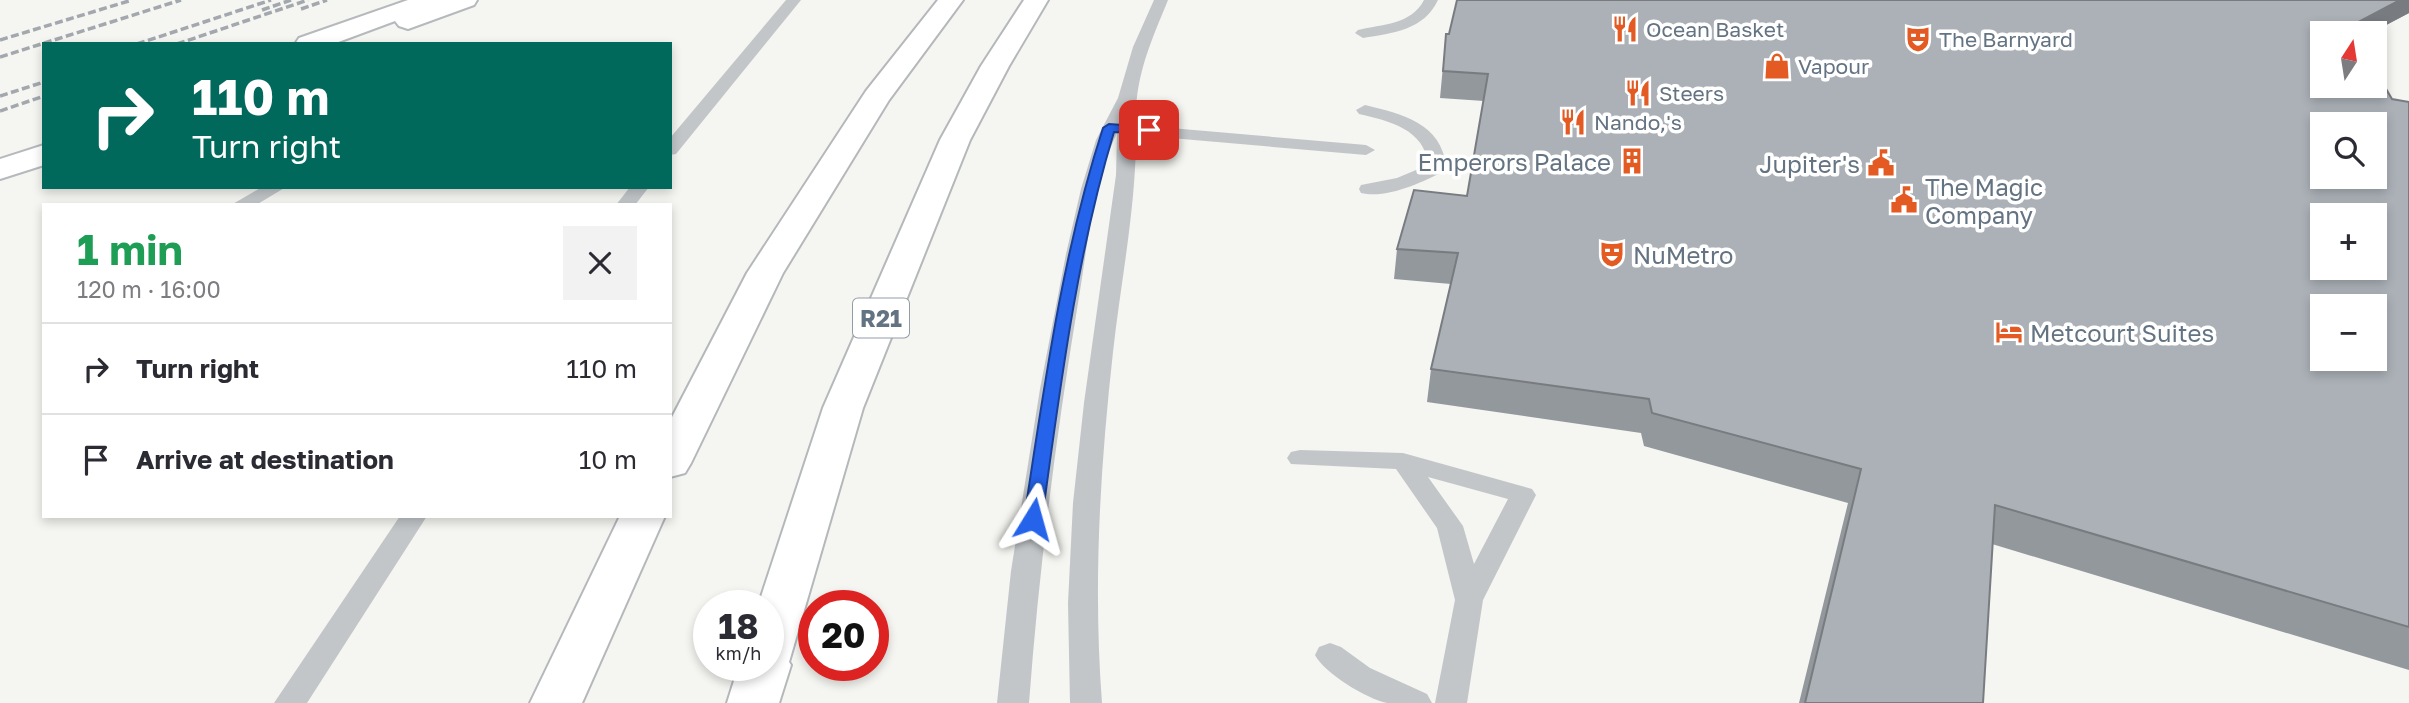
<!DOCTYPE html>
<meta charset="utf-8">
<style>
body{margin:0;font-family:"Golos Text",sans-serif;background:#f2f2f3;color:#2b2b33;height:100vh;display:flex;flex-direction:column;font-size:26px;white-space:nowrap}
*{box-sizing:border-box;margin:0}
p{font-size:23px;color:#7c7c81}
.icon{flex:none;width:38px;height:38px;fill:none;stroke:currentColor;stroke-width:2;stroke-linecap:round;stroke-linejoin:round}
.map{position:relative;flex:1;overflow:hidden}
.drawer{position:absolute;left:42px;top:203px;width:630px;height:315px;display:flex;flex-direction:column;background:#fff;border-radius:0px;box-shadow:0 4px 10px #0003}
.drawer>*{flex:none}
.banner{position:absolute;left:42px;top:42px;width:630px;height:147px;border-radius:0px;box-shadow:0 4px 10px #0003;background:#00695c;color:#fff;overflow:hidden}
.needle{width:46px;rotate:12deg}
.fabs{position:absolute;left:2310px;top:21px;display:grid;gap:14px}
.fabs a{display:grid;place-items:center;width:77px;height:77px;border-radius:0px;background:#fff;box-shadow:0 4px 10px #0003;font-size:35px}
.speed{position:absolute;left:693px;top:590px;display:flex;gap:14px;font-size:35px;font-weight:700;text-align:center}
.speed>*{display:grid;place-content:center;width:91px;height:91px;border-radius:50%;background:#fff;box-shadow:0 4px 10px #0003;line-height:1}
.speed small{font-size:18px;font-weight:400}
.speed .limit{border:10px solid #d22;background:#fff;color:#111}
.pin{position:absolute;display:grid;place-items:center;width:60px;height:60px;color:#fff;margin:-30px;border-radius:14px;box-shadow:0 4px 10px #0006}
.me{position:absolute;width:77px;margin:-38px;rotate:8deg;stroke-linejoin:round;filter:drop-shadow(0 0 5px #0008)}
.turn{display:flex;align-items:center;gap:24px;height:147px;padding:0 35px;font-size:32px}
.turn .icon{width:91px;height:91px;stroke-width:2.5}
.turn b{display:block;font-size:49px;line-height:60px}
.round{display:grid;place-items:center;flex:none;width:74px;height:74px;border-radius:0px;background:#f2f2f3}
.overview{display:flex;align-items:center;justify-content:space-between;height:119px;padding:0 35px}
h1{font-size:42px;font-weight:700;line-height:52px;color:#1e9e55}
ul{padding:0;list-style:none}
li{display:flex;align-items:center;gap:21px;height:91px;padding:0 35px;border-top:2px solid #e1e1e2}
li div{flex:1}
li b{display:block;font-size:26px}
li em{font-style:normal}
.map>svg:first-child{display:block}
</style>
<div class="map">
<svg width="2409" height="703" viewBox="0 0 2409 703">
<rect width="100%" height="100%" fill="#f5f5f1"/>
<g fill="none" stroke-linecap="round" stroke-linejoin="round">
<g stroke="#b5b9bd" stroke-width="4">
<g id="primary">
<polygon points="408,0 477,0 474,5 408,29 399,26 395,21 333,44 295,44 299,38"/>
<polygon points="44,145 44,165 0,179 0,159"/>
</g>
</g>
<g stroke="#b5b8bb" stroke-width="4">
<g id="highway">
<polygon points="938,0 963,0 889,100 783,273 691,463 685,473 670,477 670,421 747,273 866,91"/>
<polygon points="1024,0 1048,0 1009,66 970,140 863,408 789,662 791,665 779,703 727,703 739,665 768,665 768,606 758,606 823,408 940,140 981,66"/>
<polygon points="620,516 665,516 582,703 530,703"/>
</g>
</g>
<g fill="#c2c6c9" fill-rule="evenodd">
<polygon points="786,0 801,0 676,154 670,155 670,138"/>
<path d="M1154 0H1168C1151 42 1134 78 1136 125L1366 145 1375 150 1366 155 1136 135C1136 208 1121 280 1113 352 1100 469 1093 585 1102 703H1070L1068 603 1073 503 1084 403 1116 175 1117 133C1093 182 1087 250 1078 303 1056 436 1039 569 1029 703H997L1011 571 1040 389 1066 254 1081 189 1096 140 1118 98 1133 47Z"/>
<path d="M1424 0H1438C1424 30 1393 33 1363 38L1355 33 1358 30C1382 24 1411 25 1424 0Z"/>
<path d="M1365 105C1402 114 1442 123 1446 167L1444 171C1421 183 1387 199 1361 193L1359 189 1361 185 1397 178 1428 165C1425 129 1389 121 1359 114L1356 110Z"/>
<polygon points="262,187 286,187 256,205 231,205"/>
<polygon points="630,187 649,187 635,205 616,205"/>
<path d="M1300 450 1403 453 1532 489 1536 495 1483 600 1467 703H1435L1455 600 1437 528 1396 469 1291 464 1287 458 1291 452ZM1428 477 1508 499 1474 564 1463 526Z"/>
<polygon points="400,516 427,516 307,703 274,703"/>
<path d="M1330 643 1341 647 1370 668 1427 694 1432 703C1418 703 1401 703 1387 703 1367 699 1324 673 1315 655L1319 647Z"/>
</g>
<use href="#primary" fill="#fff" fill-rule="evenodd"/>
<use href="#highway" fill="#fff" fill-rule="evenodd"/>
<g stroke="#a3a8ae" stroke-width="3.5" stroke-dasharray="8 3.5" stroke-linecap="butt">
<polyline points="301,9 327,0"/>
<polyline points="262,10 291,0"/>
<polyline points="0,40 132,0"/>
<polyline points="137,44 271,0"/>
<polyline points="177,44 308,0"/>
<polyline points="0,57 181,0"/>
<polyline points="0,96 44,82"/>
<polyline points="0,111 44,96"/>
</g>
</g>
<polygon fill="#93989d" points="2409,13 2371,33 2322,33 2392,99 2409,102 2409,670 1992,544 1983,703 1799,703 1848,503 1644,446 1641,433 1427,402 1431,369 1451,284 1394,279 1397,249 1467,196 1484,101 1440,98 1446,34"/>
<polygon fill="#787c80" points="2400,0 2409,0 2409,13 2371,33 2345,33 2349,27"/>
<path fill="#abb1b7" stroke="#787c80" stroke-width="2" fill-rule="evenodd" d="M1457 0H2400L2349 27 2352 33H2322V86H2375V70L2392 99 2409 102V627L1995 505 1983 703H1805L1861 469 1652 413 1649 399 1431 369 1458 253 1397 249 1414 190 1467 196 1488 74 1443 71 1446 34H1449ZM2322 124H2375V177H2322ZM2322 215H2375V268H2322ZM2322 306H2375V359H2322Z"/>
<path fill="#2563eb" stroke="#184099" stroke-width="2" d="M1109 124 1149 127 1155 130 1149 134 1114 132C1076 257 1060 389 1042 519L1040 523H1026L1024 519C1044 388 1062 254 1103 128Z"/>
<defs>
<g id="restaurant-bare" transform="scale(2.1)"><path d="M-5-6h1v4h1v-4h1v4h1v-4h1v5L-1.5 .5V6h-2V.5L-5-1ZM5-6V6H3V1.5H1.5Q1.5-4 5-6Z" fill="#e35b23" stroke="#fff" stroke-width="2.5" paint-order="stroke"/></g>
<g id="theatre-bare" transform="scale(2.1)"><path d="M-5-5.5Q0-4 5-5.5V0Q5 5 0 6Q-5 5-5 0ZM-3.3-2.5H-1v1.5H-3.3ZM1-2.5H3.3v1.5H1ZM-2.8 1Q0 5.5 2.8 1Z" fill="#e35b23" stroke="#fff" stroke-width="2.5" paint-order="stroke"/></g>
<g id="shop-bare" transform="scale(2.1)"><path d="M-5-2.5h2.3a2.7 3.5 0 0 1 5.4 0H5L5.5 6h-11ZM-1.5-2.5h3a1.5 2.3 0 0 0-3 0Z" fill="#e35b23" stroke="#fff" stroke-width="2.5" paint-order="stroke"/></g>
<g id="building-bare" transform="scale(2.1)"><path d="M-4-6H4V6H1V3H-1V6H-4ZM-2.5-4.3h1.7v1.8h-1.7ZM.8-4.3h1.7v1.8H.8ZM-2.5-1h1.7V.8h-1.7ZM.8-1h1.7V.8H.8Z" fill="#e35b23" stroke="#fff" stroke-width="2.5" paint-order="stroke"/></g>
<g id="civic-bare" transform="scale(2.1)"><path d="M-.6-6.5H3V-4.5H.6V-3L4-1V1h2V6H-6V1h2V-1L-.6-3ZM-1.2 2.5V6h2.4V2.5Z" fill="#e35b23" stroke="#fff" stroke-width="2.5" paint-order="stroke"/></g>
<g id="hotel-bare" transform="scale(2.1)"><path d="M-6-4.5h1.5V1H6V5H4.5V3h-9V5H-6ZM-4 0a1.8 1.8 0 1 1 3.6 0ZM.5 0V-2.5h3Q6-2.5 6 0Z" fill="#e35b23" stroke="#fff" stroke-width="2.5" paint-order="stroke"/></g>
</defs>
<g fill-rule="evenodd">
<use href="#restaurant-bare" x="1625" y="29"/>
<use href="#theatre-bare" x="1918" y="39"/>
<use href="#shop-bare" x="1777" y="66"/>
<use href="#restaurant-bare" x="1638" y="93"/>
<use href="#restaurant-bare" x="1573" y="122"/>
<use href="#building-bare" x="1632" y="161"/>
<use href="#civic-bare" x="1881" y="163"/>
<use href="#civic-bare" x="1904" y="200"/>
<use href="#theatre-bare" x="1612" y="254"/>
<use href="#hotel-bare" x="2009" y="332"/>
</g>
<g text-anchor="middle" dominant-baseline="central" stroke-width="7" stroke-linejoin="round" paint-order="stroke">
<g font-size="21" fill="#647382" stroke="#fff" text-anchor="start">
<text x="1646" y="29">Ocean Basket</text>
<text x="1939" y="39">The Barnyard</text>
<text x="1798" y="66">Vapour</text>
<text x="1659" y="93">Steers</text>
<text x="1594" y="122">Nando,'s</text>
</g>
<rect fill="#fff" stroke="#929da8" stroke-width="2" x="853" y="298.5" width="56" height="39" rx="5"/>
<g font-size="23" font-weight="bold" fill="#647382">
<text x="881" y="318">R21</text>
</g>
<g font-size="24" fill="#647382" stroke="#fff" text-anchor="start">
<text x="1611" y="161" text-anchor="end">Emperors Palace</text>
<text x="1860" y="163" text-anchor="end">Jupiter's</text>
<text x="1925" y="186">The Magic<tspan x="1925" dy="28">Company</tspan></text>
<text x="1633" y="254">NuMetro</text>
<text x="2030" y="332">Metcourt Suites</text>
</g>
</g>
</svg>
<div class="fabs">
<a><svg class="needle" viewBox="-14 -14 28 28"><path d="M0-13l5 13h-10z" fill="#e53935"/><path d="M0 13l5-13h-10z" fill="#7c7c81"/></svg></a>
<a><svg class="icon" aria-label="search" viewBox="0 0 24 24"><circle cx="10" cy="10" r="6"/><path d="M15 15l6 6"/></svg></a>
<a>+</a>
<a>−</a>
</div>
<div class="speed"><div>18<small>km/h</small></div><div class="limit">20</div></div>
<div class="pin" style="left:1149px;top:130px;background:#d93025"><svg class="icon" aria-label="arrive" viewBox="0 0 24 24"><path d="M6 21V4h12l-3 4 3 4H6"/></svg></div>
<svg class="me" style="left:1033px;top:519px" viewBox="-20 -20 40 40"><path d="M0-17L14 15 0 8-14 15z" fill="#2563eb" stroke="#fff" stroke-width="4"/></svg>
<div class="banner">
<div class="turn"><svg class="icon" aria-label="right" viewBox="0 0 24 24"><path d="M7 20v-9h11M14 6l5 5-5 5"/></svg><div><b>110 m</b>Turn right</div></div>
</div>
<section class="drawer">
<div class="overview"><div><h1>1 min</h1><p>120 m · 16:00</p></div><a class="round"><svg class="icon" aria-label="close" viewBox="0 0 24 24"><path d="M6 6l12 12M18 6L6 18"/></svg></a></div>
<ul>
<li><svg class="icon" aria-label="right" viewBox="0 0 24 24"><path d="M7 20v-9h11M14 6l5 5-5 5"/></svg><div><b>Turn right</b></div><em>110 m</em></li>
<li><svg class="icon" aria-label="arrive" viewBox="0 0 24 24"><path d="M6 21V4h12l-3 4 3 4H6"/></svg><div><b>Arrive at destination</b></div><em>10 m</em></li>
</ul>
</section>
</div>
